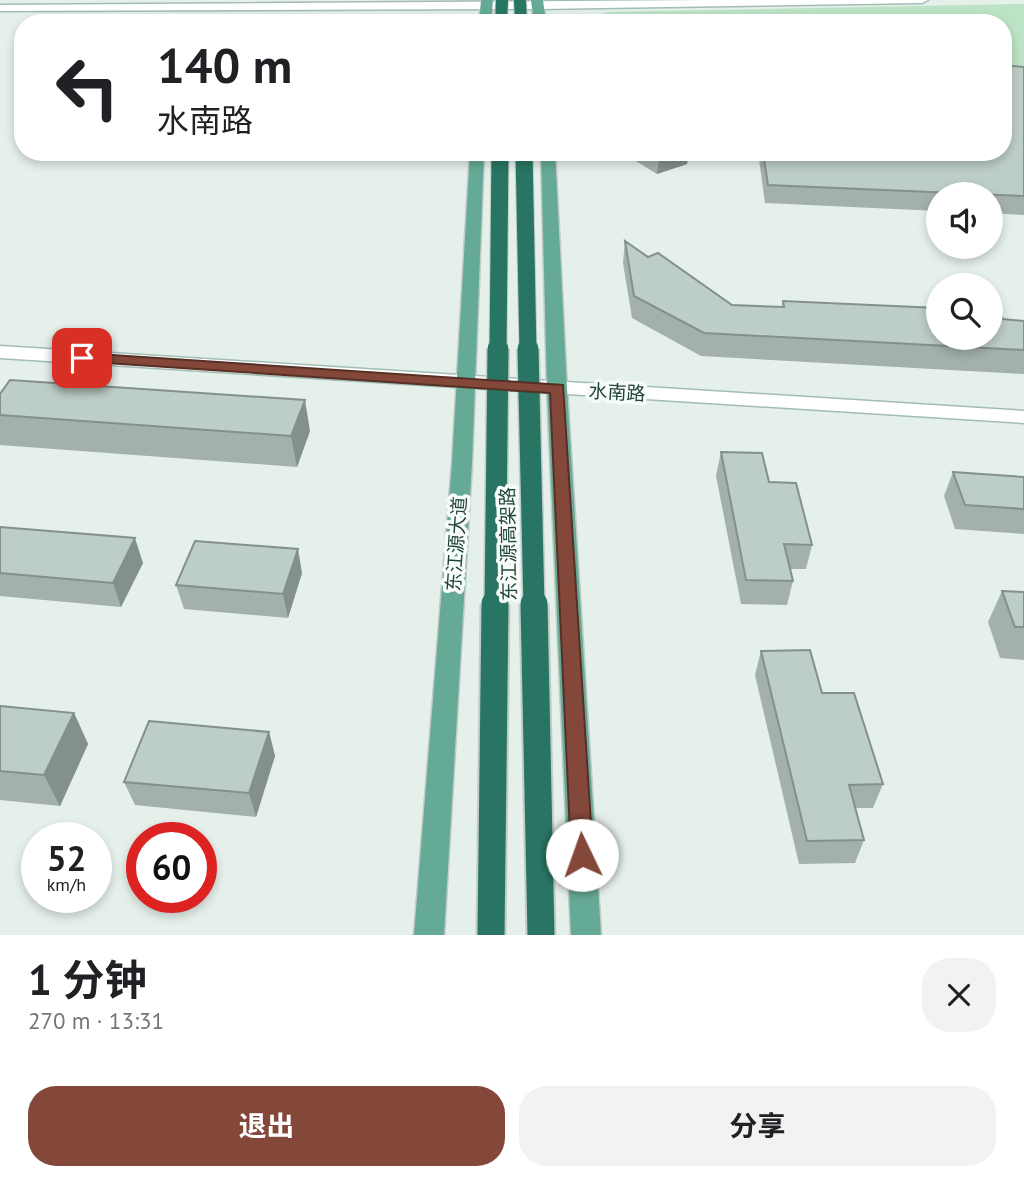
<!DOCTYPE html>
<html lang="zh">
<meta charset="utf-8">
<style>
body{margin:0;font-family:"PT Sans","Noto Sans SC",sans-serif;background:#f2f2f2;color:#202124;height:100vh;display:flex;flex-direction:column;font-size:26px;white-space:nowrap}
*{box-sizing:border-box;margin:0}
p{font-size:23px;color:#757577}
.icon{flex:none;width:38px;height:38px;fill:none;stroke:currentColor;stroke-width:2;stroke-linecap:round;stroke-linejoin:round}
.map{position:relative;height:935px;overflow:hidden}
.sheet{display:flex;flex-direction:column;background:#fff;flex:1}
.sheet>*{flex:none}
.hud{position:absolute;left:14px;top:14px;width:998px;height:147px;border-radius:28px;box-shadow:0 4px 10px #0003;background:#fff;color:#202124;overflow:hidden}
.buttons{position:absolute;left:926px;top:182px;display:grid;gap:14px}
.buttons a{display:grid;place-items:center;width:77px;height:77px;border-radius:50%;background:#fff;box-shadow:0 4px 10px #0003;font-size:35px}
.speed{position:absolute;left:21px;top:822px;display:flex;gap:14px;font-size:35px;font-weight:700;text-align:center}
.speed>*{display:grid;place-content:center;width:91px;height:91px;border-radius:50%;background:#fff;box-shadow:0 4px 10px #0003;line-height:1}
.speed small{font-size:18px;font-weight:400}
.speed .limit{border:10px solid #d22;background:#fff;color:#111}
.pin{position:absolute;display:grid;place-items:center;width:60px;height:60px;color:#fff;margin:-30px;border-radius:14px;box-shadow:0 4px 10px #0006}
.me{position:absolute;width:77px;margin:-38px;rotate:357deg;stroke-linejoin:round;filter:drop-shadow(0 0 5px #0008)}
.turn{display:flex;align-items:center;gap:24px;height:147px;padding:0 28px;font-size:32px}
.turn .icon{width:91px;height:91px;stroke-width:2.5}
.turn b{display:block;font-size:49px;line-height:60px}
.round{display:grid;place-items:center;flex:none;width:74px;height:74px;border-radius:28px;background:#f2f2f2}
.overview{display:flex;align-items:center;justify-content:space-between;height:119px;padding:0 28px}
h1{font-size:42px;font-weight:700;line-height:52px}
.primary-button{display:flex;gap:14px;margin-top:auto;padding:14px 28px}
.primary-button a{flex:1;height:80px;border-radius:28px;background:#84483a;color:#fff;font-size:28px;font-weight:700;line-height:80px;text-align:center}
.primary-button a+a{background:#f2f2f2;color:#202124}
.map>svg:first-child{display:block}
</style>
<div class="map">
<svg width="1024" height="935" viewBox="0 0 1024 935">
<rect width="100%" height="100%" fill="#e5f0eb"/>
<polygon fill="#bce3c5" points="1024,4 1024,75 1003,73 1003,23 591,23 606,12"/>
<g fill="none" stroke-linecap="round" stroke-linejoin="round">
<g stroke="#a2bdb3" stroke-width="3">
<g id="secondary">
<polygon points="708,0 928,0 922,3 537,9 0,11 0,5"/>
<polygon points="0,346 1024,411 1024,423 0,358"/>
</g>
</g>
<g stroke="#c1cbc8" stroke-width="3">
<g id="primary">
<polygon points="481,0 493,0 491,23 479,23"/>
<polygon points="531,0 543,0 546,23 534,23"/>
<polygon points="470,152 484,152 472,463 444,935 414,935 452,463"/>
<polygon points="541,152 555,152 567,389 601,935 571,935 547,389"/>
</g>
</g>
<use href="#secondary" fill="#fff" fill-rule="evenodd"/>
<use href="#primary" fill="#65aa96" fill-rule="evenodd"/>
<g stroke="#c1cbc8" stroke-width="14" stroke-linecap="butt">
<g id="highway-bridge-far3">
<polyline points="520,0 521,23"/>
<polyline points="501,23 502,0"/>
</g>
</g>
<g stroke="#c1cbc8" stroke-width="19" stroke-linecap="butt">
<g id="highway-bridge-far2">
<polyline points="524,152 528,351"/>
<polyline points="498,351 500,152"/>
</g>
</g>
<g stroke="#c1cbc8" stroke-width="24" stroke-linecap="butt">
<g id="highway-bridge-far1">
<polyline points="528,349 534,606"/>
<polyline points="495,606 498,349"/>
</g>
</g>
<g stroke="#c1cbc8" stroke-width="31" stroke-linecap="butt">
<g id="highway-bridge">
<polyline points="534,604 541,935"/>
<polyline points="491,935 495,604"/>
</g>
</g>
<use href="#highway-bridge-far3" stroke="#297563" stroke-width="12"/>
<use href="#highway-bridge-far2" stroke="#297563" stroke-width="17"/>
<use href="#highway-bridge-far1" stroke="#297563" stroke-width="21"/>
<use href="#highway-bridge" stroke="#297563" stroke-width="27"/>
</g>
<g fill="#a3b1aa">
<polygon points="1024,67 1024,215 990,213 990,194 938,194 938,211 765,203 758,152 1003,152"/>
<polygon points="626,152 689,152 687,164 657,174 626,155"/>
<polygon points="625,241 648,257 732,305 782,307 783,301 1024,321 1024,374 701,356 632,318 623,263"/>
<polygon points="0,394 310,431 297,467 0,445"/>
<polygon points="721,452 769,482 812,545 806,569 790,569 793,581 787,605 741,604 716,476"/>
<polygon points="953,472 1024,477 1024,534 955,529 944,496"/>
<polygon points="0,527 143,563 121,607 0,596"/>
<polygon points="302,573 288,618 184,609 176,585"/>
<polygon points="1002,591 1024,592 1024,660 1000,658 988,622"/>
<polygon points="761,651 822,693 883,784 873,808 855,808 864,840 855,863 799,864 755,675"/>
<polygon points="0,706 74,713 88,744 60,806 0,800"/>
<polygon points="269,732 275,756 256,817 135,805 124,782"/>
</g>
<g fill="#84908b">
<polygon points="682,152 689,152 687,164 657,174 659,160"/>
<polygon points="305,400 310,431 297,467 291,436"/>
<polygon points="135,538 143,563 121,607 113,583"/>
<polygon points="298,549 302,573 288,618 283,594"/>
<polygon points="74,713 88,744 60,806 44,775"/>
<polygon points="269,732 275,756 256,817 249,793"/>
</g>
<g fill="#bdcec6" stroke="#84908b" stroke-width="2">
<polygon points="1003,65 1024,67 1024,196 768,185 763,152 1003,152"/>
<polygon points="646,152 682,152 659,160"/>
<polygon points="625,241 648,257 658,253 732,305 784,307 783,301 938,308 938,338 990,338 990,310 999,311 1003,319 1024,321 1024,350 704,333 634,296"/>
<polygon points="10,380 305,400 291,436 0,415 0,394"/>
<polygon points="721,452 762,453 769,482 796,483 812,545 784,544 793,581 746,580"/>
<polygon points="953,472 1024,477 1024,509 965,505"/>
<polygon points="0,527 135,538 113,583 0,573"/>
<polygon points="195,541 298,549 283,594 176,585"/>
<polygon points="1002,591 1024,592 1024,627 1015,627"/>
<polygon points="810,650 822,693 854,693 883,784 849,785 864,840 807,841 761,651"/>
<polygon points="0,706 74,713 44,775 0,771"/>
<polygon points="149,721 269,732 249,793 124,782"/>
</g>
<polygon fill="#84483a" stroke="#562f26" stroke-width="2" points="82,353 563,385 593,855 590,862 582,865 574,862 571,855 550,393 77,361 77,355"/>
<g text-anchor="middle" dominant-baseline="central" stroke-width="7" stroke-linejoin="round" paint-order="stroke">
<g font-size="19" fill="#21453a" stroke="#f7fbf9">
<text transform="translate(617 392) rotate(3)">水南路</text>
<text transform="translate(456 544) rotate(-86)">东江源大道</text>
<text transform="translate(508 544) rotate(-91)">东江源高架路</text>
</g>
</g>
</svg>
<div class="buttons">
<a><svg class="icon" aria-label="sound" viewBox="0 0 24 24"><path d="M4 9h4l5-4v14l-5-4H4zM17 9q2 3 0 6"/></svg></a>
<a><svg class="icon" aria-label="search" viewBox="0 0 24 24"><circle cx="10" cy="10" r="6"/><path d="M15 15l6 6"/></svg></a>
</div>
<div class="speed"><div>52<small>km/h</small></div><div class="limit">60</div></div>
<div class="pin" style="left:82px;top:358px;background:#d93025"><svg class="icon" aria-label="arrive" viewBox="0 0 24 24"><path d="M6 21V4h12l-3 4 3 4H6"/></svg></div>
<svg class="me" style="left:582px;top:855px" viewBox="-20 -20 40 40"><circle r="19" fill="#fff"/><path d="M0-13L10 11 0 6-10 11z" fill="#84483a"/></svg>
<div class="hud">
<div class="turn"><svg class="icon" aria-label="left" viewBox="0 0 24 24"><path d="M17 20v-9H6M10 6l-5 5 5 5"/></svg><div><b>140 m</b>水南路</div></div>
</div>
</div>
<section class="sheet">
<div class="overview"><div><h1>1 分钟</h1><p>270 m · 13:31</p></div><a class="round"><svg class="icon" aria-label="close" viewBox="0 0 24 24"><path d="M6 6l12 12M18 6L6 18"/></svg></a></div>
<div class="primary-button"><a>退出</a><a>分享</a></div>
</section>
